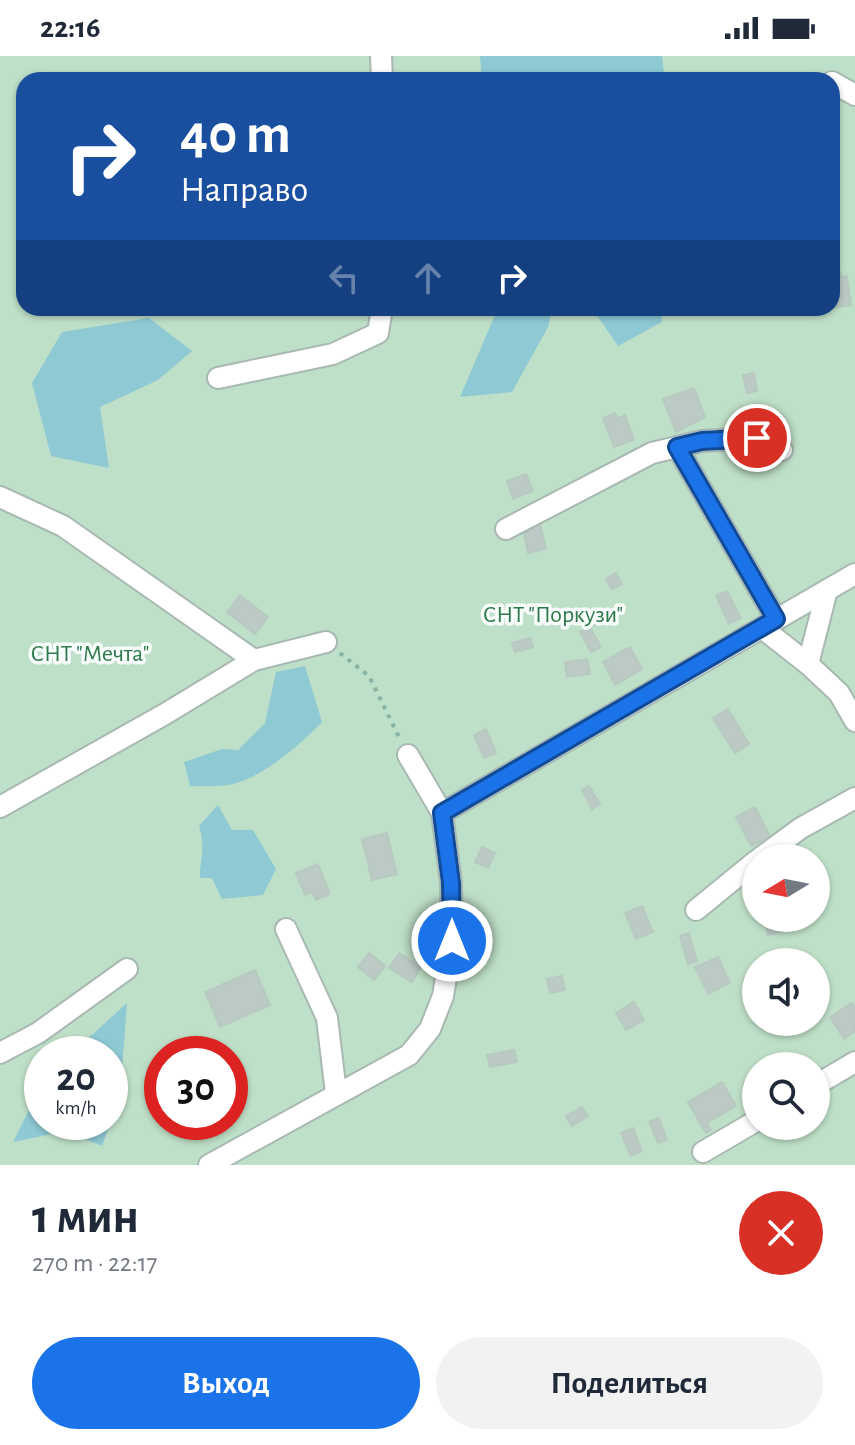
<!DOCTYPE html>
<html lang="ru">
<meta charset="utf-8">
<style>
body{margin:0;font-family:"Alegreya Sans",sans-serif;background:#f2f2f3;color:#1f2937;height:100vh;display:flex;flex-direction:column;font-size:30px;white-space:nowrap}
*{box-sizing:border-box;margin:0}
p{font-size:26px;color:#747a83}
.icon{flex:none;width:44px;height:44px;fill:none;stroke:currentColor;stroke-width:2;stroke-linecap:round;stroke-linejoin:round}
.map{position:relative;height:1109px;overflow:hidden}
.side{display:flex;flex-direction:column;background:#fff;flex:1}
.side>*{flex:none}
.top-card{position:absolute;left:16px;top:16px;width:824px;height:244px;border-radius:24px;box-shadow:0 2px 6px #0004;background:#1a4fa0;color:#fff;overflow:hidden}
.needle{width:52px;rotate:260deg}
.controls{position:absolute;left:742px;top:788px;display:grid;gap:16px}
.controls a{display:grid;place-items:center;width:88px;height:88px;border-radius:50%;background:#fff;box-shadow:0 2px 6px #0004;font-size:40px}
.speed{position:absolute;left:24px;top:980px;display:flex;gap:16px;font-size:40px;font-weight:700;text-align:center}
.speed>*{display:grid;place-content:center;width:104px;height:104px;border-radius:50%;background:#fff;box-shadow:0 2px 6px #0004;line-height:1}
.speed small{font-size:20px;font-weight:400}
.speed .limit{border:12px solid #d22;background:#fff;color:#111}
.pin{position:absolute;display:grid;place-items:center;width:68px;height:68px;color:#fff;margin:-34px;border:4px solid #fff;border-radius:50%;box-shadow:0 2px 8px #0007}
.me{position:absolute;width:88px;margin:-44px;rotate:0deg;stroke-linejoin:round;filter:drop-shadow(0 0 6px #0008)}
.turn{display:flex;align-items:center;gap:28px;height:168px;padding:0 32px;font-size:36px}
.turn .icon{width:104px;height:104px;stroke-width:2.5}
.turn b{display:block;font-size:56px;line-height:68px}
.lanes{display:flex;align-items:center;height:76px;padding:0 32px;background:#0003;justify-content:center;gap:40px;direction:ltr}
.lanes .off{opacity:.35}
.round{display:grid;place-items:center;flex:none;width:84px;height:84px;border-radius:42px;background:#f2f2f3}
.headline{display:flex;align-items:center;justify-content:space-between;height:136px;padding:0 32px}
h1{font-size:48px;font-weight:600;line-height:60px}
.primary-button{display:flex;gap:16px;margin-top:auto;padding:16px 32px}
.primary-button a{flex:1;height:92px;border-radius:48px;background:#1a73e8;color:#fff;font-size:32px;font-weight:600;line-height:92px;text-align:center}
.primary-button a+a{background:#f2f2f3;color:#1f2937}
.status{display:flex;justify-content:space-between;align-items:center;height:56px;padding:0 40px;background:#fff;direction:ltr}
.status svg{height:22px;fill:currentColor}
.map>svg:first-child{display:block}
</style>
<div class="status"><b>22:16</b><svg viewBox="0 0 49 12"><path d="M0 12V9h3v3zM5 12V6h3v6zM10 12V3h3v9zM15 12V0h3v12zM26 1h20v11H26zM47 4h2v5h-2z"/></svg></div>
<div class="map">
<svg width="855" height="1109" viewBox="0 0 855 1109">
<rect width="100%" height="100%" fill="#e6efeb"/>
<path fill="#bfe0c8" fill-rule="evenodd" d="M0 0H855V1109H0ZM24 24H832V252H24ZM756 802H816V862H756ZM756 906H816V966H756ZM42 998H110V1066H42ZM162 998H230V1066H162ZM756 1010H816V1070H756Z"/>
<g fill="#8ec9d4">
<polygon points="480,0 662,0 665,24 482,24"/>
<polygon points="498,252 552,252 548,271 512,336 460,341"/>
<polygon points="592,252 661,252 662,266 618,290"/>
<polygon points="149,262 192,295 158,324 100,351 109,412 51,400 32,327 62,276"/>
<path d="M305 610 322 666C299 690 261 723 228 729 216 731 202 730 190 730L184 706 222 693 238 694 265 667 276 616Z"/>
<path d="M218 749 232 774H253L276 813 263 839 222 843 212 822H200C200 800 206 793 199 770Z"/>
<polygon points="127,947 120,1040 102,1090 66,1075 13,1086 29,1054 42,1037 42,1066 110,1066 110,998 71,998"/>
</g>
<g fill="#bbcac4" stroke="#b8c9c2" stroke-width="2">
<polygon points="840,216 841,221 847,220 851,249 832,252 832,217"/>
<polygon points="754,317 757,335 747,337 743,319"/>
<polygon points="694,332 705,361 676,376 663,343"/>
<polygon points="615,357 617,363 625,359 634,384 614,391 603,362"/>
<polygon points="740,360 761,361 761,376 739,374"/>
<polygon points="526,418 533,435 513,443 507,425"/>
<polygon points="539,463 546,493 528,497 522,467"/>
<polygon points="616,517 622,528 612,533 606,523"/>
<polygon points="727,535 741,562 729,568 716,540"/>
<polygon points="240,539 268,561 255,578 227,556"/>
<polygon points="603,554 607,564 592,570 588,559"/>
<polygon points="590,571 601,591 591,596 580,576"/>
<polygon points="530,582 533,591 515,596 512,587"/>
<polygon points="630,591 642,613 615,629 603,606"/>
<polygon points="587,603 590,618 567,621 565,606"/>
<polygon points="728,653 749,688 735,697 713,662"/>
<polygon points="486,673 496,697 484,702 474,679"/>
<polygon points="589,730 600,748 592,753 582,734"/>
<polygon points="755,751 770,780 751,790 736,761"/>
<polygon points="387,777 397,818 372,824 362,783"/>
<polygon points="482,791 495,797 488,812 475,806"/>
<polygon points="318,808 330,838 316,844 312,836 305,839 296,817"/>
<polygon points="642,850 653,876 636,883 625,857"/>
<polygon points="765,862 778,862 781,876 768,879"/>
<polygon points="689,877 697,905 688,908 680,880"/>
<polygon points="369,897 385,910 374,924 358,911"/>
<polygon points="399,897 421,911 412,926 389,912"/>
<polygon points="718,901 730,927 708,938 695,911"/>
<polygon points="255,914 270,949 220,971 205,936"/>
<polygon points="562,920 565,934 550,937 547,923"/>
<polygon points="634,946 644,964 626,974 616,957"/>
<polygon points="852,947 855,952 855,975 844,983 830,961"/>
<polygon points="514,994 517,1006 490,1011 487,999"/>
<polygon points="722,1026 736,1050 707,1067 711,1074 706,1077 688,1046"/>
<polygon points="582,1051 588,1060 572,1070 566,1060"/>
<polygon points="659,1062 667,1084 658,1087 649,1066"/>
<polygon points="633,1072 642,1095 631,1100 621,1077"/>
</g>
<g fill="none" stroke-linecap="round" stroke-linejoin="round">
<g stroke="#a8b8b2" stroke-width="24">
<g id="minor">
<polyline points="381,0 382,24"/>
<polyline points="832,26 855,39"/>
<polyline points="218,322 333,298 378,277 382,252"/>
<polyline points="677,391 776,563"/>
<polyline points="0,441 63,470 254,604"/>
<polyline points="506,473 652,397 702,385 757,382 782,394"/>
<polyline points="762,572 808,608 839,637 855,665"/>
<polyline points="808,608 827,534"/>
<polyline points="0,751 165,658 254,604 326,586"/>
<polyline points="442,757 855,518"/>
<polyline points="760,802 801,772 855,742"/>
<polyline points="696,854 756,805"/>
<polyline points="286,873 327,962 336,1037"/>
<polyline points="0,997 38,977 127,913"/>
<polyline points="816,1029 855,1006"/>
<polyline points="703,1096 756,1065"/>
<polyline points="209,1109 409,999 430,973 443,940 452,885 451,827 442,757 408,699"/>
</g>
</g>
<polyline stroke="#86b3a5" stroke-width="4" stroke-dasharray="4 6" stroke-linecap="butt" points="340,597 369,620 400,683"/>
<use href="#minor" stroke="#fff" stroke-width="20"/>
</g>
<g fill="none" stroke-linecap="round" stroke-linejoin="round">
<g stroke="#114b97" stroke-width="20">
<polyline id="route" points="452,885 451,827 442,757 776,563 677,391 702,385 757,382"/>
</g>
<use href="#route" stroke="#1a73e8" stroke-width="14"/>
</g>
<g text-anchor="middle" dominant-baseline="central" stroke-width="7" stroke-linejoin="round" paint-order="stroke">
<g font-size="24" fill="#2d7a4b" stroke="#f7fbf9">
<text x="553" y="559">СНТ "Поркузи"</text>
<text x="90" y="598">СНТ "Мечта"</text>
</g>
</g>
</svg>
<div class="controls">
<a><svg class="needle" viewBox="-14 -14 28 28"><path d="M0-13l5 13h-10z" fill="#e53935"/><path d="M0 13l5-13h-10z" fill="#747a83"/></svg></a>
<a><svg class="icon" aria-label="sound" viewBox="0 0 24 24"><path d="M4 9h4l5-4v14l-5-4H4zM17 9q2 3 0 6"/></svg></a>
<a><svg class="icon" aria-label="search" viewBox="0 0 24 24"><circle cx="10" cy="10" r="6"/><path d="M15 15l6 6"/></svg></a>
</div>
<div class="speed"><div>20<small>km/h</small></div><div class="limit">30</div></div>
<div class="pin" style="left:757px;top:382px;background:#d93025"><svg class="icon" aria-label="arrive" viewBox="0 0 24 24"><path d="M6 21V4h12l-3 4 3 4H6"/></svg></div>
<svg class="me" style="left:452px;top:885px" viewBox="-20 -20 40 40"><circle r="17" fill="#1a73e8" stroke="#fff" stroke-width="3"/><path d="M0-11L8 9 0 5-8 9z" fill="#fff"/></svg>
<div class="top-card">
<div class="turn"><svg class="icon" aria-label="right" viewBox="0 0 24 24"><path d="M7 20v-9h11M14 6l5 5-5 5"/></svg><div><b>40 m</b>Направо</div></div>
<div class="lanes"><svg class="icon off" aria-label="left" viewBox="0 0 24 24"><path d="M17 20v-9H6M10 6l-5 5 5 5"/></svg><svg class="icon off" aria-label="ahead" viewBox="0 0 24 24"><path d="M12 20V5M6 11l6-6 6 6"/></svg><svg class="icon" aria-label="right" viewBox="0 0 24 24"><path d="M7 20v-9h11M14 6l5 5-5 5"/></svg></div>
</div>
</div>
<section class="side">
<div class="headline"><div><h1>1 мин</h1><p>270 m · 22:17</p></div><a class="round" style="background:#d93025;color:#fff"><svg class="icon" aria-label="close" viewBox="0 0 24 24"><path d="M6 6l12 12M18 6L6 18"/></svg></a></div>
<div class="primary-button"><a>Выход</a><a>Поделиться</a></div>
</section>
